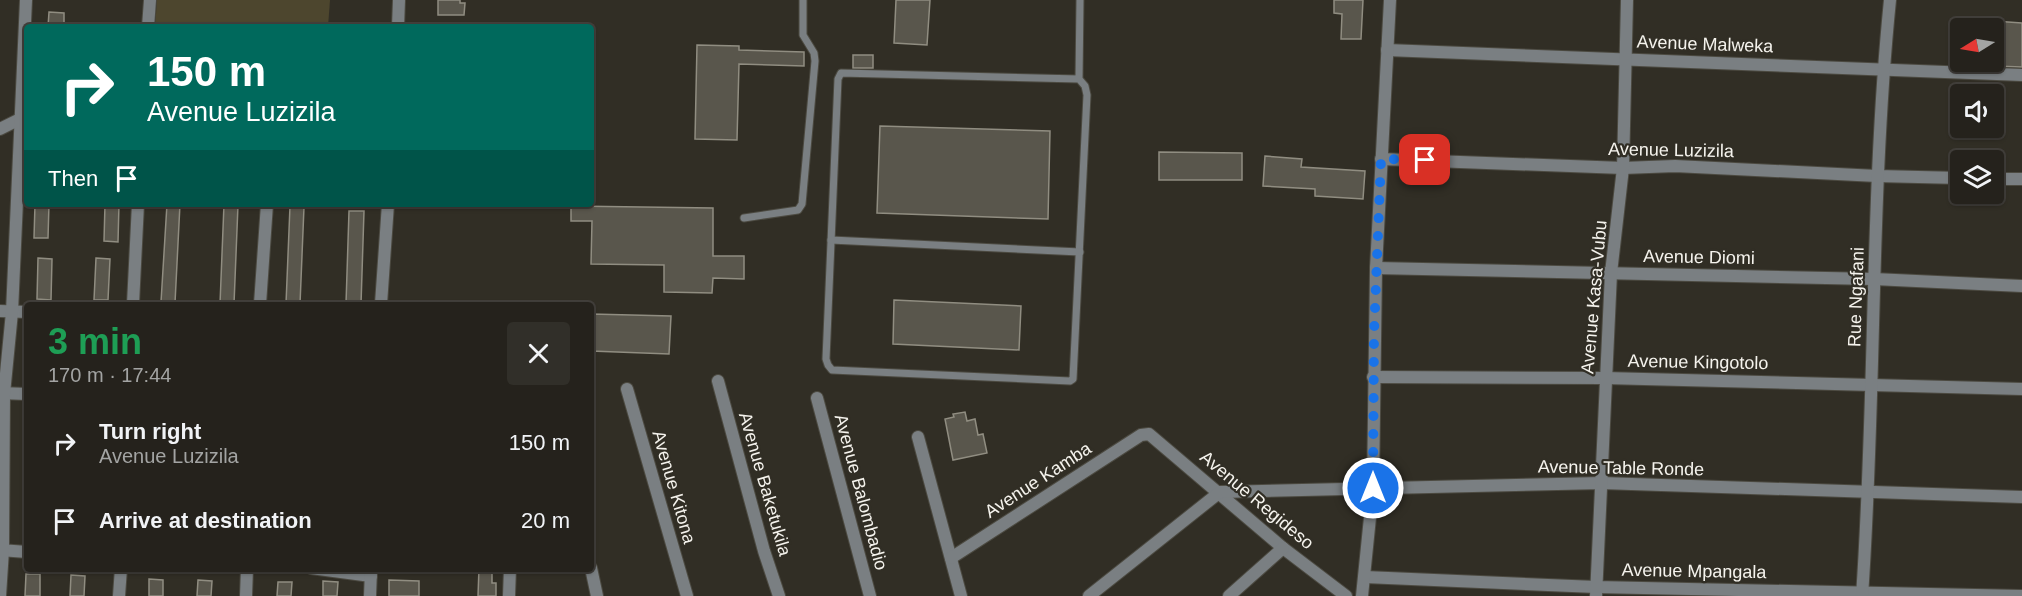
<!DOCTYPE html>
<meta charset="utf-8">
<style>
body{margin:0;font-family:Arial,sans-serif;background:#312f29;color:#f1f3f6;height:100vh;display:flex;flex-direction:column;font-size:22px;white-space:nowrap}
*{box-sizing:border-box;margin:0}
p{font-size:20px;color:#a3a4a3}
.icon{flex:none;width:33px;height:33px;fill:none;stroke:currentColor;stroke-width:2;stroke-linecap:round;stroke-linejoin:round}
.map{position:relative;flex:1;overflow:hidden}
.drawer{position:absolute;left:24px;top:302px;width:570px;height:270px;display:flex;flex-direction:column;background:#25221c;border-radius:6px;box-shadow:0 2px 4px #0004,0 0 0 2px #423f3b}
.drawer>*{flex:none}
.banner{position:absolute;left:24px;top:24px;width:570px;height:183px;border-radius:6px;box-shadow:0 2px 4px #0004,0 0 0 2px #423f3b;background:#00695c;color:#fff;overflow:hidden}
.needle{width:39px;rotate:259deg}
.fabs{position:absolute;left:1950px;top:18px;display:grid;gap:12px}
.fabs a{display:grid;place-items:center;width:54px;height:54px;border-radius:6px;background:#25221c;box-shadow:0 2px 4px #0004,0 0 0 2px #423f3b;font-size:30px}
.pin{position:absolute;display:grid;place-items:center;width:51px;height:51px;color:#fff;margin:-26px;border-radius:12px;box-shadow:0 3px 9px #0006}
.me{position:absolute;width:66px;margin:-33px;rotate:0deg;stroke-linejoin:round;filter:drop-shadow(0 0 4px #0008)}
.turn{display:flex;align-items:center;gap:21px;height:126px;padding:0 24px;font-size:27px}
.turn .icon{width:78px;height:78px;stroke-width:2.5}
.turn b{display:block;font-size:42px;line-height:51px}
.then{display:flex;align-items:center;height:57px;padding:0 24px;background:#0003;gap:12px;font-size:22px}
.round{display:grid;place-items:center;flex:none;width:63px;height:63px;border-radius:6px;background:#312f29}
.headline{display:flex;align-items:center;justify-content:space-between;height:102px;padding:0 24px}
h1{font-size:36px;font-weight:700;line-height:45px;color:#1e9e55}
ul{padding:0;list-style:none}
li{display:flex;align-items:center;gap:18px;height:78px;padding:0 24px}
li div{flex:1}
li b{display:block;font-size:22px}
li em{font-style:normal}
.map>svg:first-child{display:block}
</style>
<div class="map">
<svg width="2022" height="596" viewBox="0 0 2022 596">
<rect width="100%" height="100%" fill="#312e25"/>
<polygon fill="#4d462e" points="157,0 330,0 328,27 155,27"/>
<g fill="#59564c" stroke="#908d81" stroke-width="1.5">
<polygon points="438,0 460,0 460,3 465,3 464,15 438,15"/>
<polygon points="896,0 930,0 927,45 894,43"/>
<polygon points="1334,0 1363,0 1361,39 1341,39 1342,14 1334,13"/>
<polygon points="49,12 64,13 64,27 48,27"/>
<polygon points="1994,21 2022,23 2022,67 1994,66"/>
<polygon points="697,45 739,46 739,50 804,52 804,66 739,64 737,140 695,139"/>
<rect x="853" y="55" width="20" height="13"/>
<polygon points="880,126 1050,131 1048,219 877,213"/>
<polygon points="1159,152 1242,153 1242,180 1159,180"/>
<polygon points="1265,156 1302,159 1301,167 1365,171 1363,199 1315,196 1315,189 1263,186"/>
<polygon points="35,204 49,204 48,238 34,238"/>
<polygon points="105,204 119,204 118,242 104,241"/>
<polygon points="167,204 180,204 175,303 161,302"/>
<polygon points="224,204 238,205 234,304 220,304"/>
<polygon points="290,206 304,207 300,304 286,304"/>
<polygon points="571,206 713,208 713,256 744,256 744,279 713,278 712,293 664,292 664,265 591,264 592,221 571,221"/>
<polygon points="349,211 364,211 361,304 346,304"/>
<polygon points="38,258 52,259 51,300 37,299"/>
<polygon points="96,258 110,259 108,300 94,300"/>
<polygon points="894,300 1021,306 1019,350 893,344"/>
<polygon points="591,314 671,316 669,354 591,351"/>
<polygon points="965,412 967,421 975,419 978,435 983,434 987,453 953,460 945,419 954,417 953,414"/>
<polygon points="479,568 492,568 492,583 496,583 496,596 478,596"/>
<polygon points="26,574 40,574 40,596 25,596"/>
<polygon points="71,575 85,576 84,596 70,596"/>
<polygon points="149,579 163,580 163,596 149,596"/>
<polygon points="198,580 212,581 211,596 197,596"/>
<polygon points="389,580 419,581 419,596 389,596"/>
<polygon points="323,581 338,582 337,596 323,596"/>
<polygon points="278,582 292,582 291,596 277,596"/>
</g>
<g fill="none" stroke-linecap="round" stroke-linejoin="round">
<g stroke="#4c4a41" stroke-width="9">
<g id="lane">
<polyline points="1079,79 841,73 838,79 826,359 828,365 832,370 1070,381 1073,379 1087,95 1085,86 1079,79 1080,0"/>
<polyline points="744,218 798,210 802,204 815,61 814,53 803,35 803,0"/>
<polyline points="831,240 1080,252"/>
</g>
</g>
<g stroke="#4c4a41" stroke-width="14">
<g id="street">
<polyline points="148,27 150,0"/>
<polyline points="398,27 399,0"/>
<polyline points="1387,50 2022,75"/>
<polyline points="0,129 26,116"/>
<polyline points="1381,159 1623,168 1675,166 1877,176 1960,178"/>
<polyline points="1994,179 2022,179"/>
<polyline points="1376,268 1874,279 2022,286"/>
<polyline points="133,304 138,204"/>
<polyline points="260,304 267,204"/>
<polyline points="381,304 388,204"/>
<polyline points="0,311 27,312"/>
<polyline points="1373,377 1605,378 2022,389"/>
<polyline points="718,381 764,551 779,596"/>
<polyline points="627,389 687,596"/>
<polyline points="0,393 27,394"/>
<polyline points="817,398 870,596"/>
<polyline points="918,437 961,596"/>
<polyline points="0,550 27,552"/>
<polyline points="951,558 1141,435 1149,434 1283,548 1346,596"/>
<polyline points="311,568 371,576"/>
<polyline points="591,568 597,596"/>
<polyline points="1365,577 1596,587 2022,596"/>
<polyline points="0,596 3,550 4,394 12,312 26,0"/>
<polyline points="119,596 121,568"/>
<polyline points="246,596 247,568"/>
<polyline points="370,596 371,570"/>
<polyline points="509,596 510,568"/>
<polyline points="1089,596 1220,492 1602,483 2022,497"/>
<polyline points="1229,596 1283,548"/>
<polyline points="1362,596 1373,488 1376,268 1390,0"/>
<polyline points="1596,596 1611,273 1623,168 1627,0"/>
<path d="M1862 596C1876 397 1870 198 1890 0"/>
</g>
</g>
<use href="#lane" stroke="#7a7f82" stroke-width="7"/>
<use href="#street" stroke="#7a7f82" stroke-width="12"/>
</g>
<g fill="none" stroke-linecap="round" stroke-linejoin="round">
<polyline stroke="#1a73e8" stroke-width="10" stroke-dasharray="0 18" points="1373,488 1374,333 1381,159 1425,160"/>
</g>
<g text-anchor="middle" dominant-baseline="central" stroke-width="4.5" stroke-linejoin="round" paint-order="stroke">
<g font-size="18" fill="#f5f3ed" stroke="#312e25">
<text transform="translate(1705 44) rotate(2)">Avenue Malweka</text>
<text transform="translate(1671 150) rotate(1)">Avenue Luzizila</text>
<text transform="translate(1699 257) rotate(1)">Avenue Diomi</text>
<text transform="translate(1594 297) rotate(-85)">Avenue Kasa-Vubu</text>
<text transform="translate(1856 297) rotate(-88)">Rue Ngafani</text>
<text transform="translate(1698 362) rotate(1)">Avenue Kingotolo</text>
<text transform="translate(1621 468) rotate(1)">Avenue Table Ronde</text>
<text transform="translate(1038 480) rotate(-33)">Avenue Kamba</text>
<text transform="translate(765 484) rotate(74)">Avenue Baketukila</text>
<text transform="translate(674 487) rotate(74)">Avenue Kitona</text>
<text transform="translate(861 492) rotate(75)">Avenue Balombadio</text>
<text transform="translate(1257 500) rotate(40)">Avenue Regideso</text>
<text transform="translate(1694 571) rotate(1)">Avenue Mpangala</text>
</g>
</g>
</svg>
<div class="fabs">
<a><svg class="needle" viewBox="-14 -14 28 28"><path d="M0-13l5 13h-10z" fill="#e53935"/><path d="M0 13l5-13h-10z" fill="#a3a4a3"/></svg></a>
<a><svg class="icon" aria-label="sound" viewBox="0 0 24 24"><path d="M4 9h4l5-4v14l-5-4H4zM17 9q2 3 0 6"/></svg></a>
<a><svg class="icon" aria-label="layers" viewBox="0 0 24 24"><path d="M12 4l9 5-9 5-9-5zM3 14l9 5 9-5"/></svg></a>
</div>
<div class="pin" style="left:1425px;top:160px;background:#d93025"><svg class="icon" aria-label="arrive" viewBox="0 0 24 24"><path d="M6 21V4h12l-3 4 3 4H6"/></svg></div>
<svg class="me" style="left:1373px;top:488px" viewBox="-20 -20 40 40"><circle r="17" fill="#1a73e8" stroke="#fff" stroke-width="3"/><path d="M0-11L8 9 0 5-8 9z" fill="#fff"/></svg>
<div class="banner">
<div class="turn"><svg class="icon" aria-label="right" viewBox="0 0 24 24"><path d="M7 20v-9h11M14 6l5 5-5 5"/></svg><div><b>150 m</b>Avenue Luzizila</div></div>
<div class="then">Then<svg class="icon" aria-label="arrive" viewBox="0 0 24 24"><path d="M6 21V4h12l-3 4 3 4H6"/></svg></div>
</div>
<section class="drawer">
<div class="headline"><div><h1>3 min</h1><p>170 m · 17:44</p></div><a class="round"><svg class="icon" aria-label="close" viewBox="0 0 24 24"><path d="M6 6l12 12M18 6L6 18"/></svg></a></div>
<ul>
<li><svg class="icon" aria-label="right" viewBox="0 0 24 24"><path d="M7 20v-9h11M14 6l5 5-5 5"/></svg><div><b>Turn right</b><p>Avenue Luzizila</p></div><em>150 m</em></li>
<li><svg class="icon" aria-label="arrive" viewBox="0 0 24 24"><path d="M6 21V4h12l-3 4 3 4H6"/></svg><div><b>Arrive at destination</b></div><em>20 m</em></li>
</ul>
</section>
</div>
